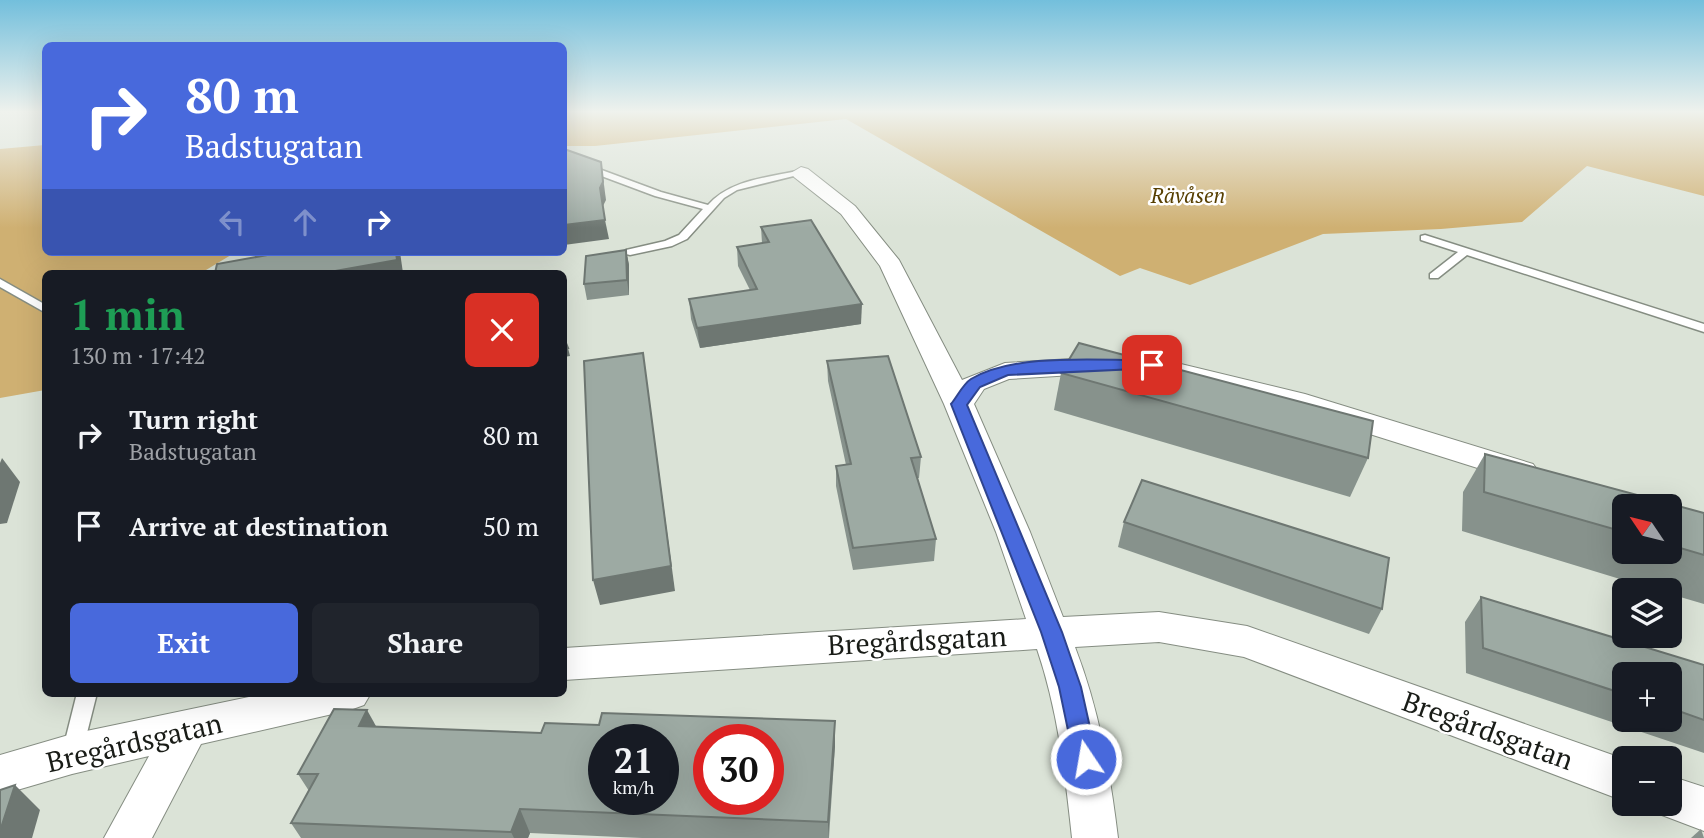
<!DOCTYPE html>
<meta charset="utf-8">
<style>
body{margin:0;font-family:"PT Serif",serif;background:#20242c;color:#f1f3f6;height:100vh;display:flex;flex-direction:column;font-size:26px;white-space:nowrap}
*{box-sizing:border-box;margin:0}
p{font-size:23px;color:#9ea1a6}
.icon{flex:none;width:38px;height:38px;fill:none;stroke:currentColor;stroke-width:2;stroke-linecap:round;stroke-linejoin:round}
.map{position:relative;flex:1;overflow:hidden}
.details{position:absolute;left:42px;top:270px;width:525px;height:427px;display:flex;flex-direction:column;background:#171b24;border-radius:10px;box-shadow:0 7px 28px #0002}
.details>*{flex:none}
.banner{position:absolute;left:42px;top:42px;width:525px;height:214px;border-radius:10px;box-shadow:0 7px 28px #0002;background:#4869dc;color:#fff;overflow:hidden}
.needle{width:46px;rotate:305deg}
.controls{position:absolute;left:1612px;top:494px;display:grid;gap:14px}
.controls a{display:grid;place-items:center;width:70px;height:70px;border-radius:10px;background:#171b24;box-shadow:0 7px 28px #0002;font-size:35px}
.speed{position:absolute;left:588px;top:724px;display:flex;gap:14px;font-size:35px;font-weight:700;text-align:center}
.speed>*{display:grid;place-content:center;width:91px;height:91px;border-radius:50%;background:#171b24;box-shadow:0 7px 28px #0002;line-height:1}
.speed small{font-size:18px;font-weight:400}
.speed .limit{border:10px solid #d22;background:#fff;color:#111}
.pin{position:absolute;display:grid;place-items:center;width:60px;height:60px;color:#fff;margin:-30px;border-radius:14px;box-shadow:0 4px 10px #0006}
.me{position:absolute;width:77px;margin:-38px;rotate:348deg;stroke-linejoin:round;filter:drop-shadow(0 0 5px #0008)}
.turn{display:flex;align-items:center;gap:24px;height:147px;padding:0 28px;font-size:32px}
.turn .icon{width:91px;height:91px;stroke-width:2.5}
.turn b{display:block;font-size:49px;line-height:60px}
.lanes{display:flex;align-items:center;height:66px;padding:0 28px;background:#0003;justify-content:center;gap:35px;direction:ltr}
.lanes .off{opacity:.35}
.round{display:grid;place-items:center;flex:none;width:74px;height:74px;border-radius:10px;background:#20242c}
.summary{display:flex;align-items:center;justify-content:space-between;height:119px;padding:0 28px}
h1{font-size:42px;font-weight:700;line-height:52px;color:#1e9e55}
.button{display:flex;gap:14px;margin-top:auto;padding:14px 28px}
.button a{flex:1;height:80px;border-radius:10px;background:#4869dc;color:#fff;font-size:28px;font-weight:700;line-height:80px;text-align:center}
.button a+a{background:#20242c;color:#f1f3f6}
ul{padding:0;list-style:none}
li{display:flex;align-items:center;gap:21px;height:91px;padding:0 28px}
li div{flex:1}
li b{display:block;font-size:26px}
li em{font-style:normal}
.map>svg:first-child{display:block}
</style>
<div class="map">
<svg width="1704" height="838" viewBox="0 0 1704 838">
<rect width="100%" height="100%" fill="#dbe3d7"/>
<g fill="#cfb072">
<polygon points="564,111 1704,111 1704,196 1587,166 1522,222 1441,229 1323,234 1190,285 1140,268 1120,276 846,119 595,146 564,146"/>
<polygon points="45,145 46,252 236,252 201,273 46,273 45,302 43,303 46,305 45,390 0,398 0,149"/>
</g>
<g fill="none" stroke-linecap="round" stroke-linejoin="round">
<g stroke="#858d82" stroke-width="3">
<g id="lane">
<path d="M564 156 661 192 708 205C731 179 768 178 801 170L806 173 737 190 724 198 687 239 672 246 630 255 626 254V250L665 241 679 235 703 209 655 196 564 162Z"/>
<polygon points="1425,235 1704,324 1704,332 1467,255 1438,278 1430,278 1430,274 1458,252 1421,240 1421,236"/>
<polygon points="0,279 46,305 46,313 0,287"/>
<polygon points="77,693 97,693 83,749 80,755 73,758 66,755 63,749"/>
</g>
</g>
<g stroke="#858d82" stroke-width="2">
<g id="street">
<path d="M801 167 808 169 855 206 899 260 962 380 1005 363 1106 357 1116 359 1120 365 1116 371 1106 373 1009 379 984 389 974 404 1030 532 1063 617 1159 612 1247 626 1624 759V801L1244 657 1159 642 1075 647C1099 709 1110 772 1118 838H1072C1065 773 1058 711 1037 649L564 680V648L1026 619 996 532 944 404 880 266 841 214 794 177 791 173Z"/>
<polygon points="1156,358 1305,394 1533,464 1538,471 1533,478 1522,482 1284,407 1146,372 1142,366 1146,360"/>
<polygon points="268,693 371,693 364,705 350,710 201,744 152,838 104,838 149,756 72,774 0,795 0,755 72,734"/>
<polygon points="1670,776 1704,787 1704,831 1654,812 1650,803 1670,803"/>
</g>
</g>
<use href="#lane" fill="#fff" fill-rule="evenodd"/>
<use href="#street" fill="#fff" fill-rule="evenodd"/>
</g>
<g fill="#87928c" fill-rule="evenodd">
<polygon points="761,227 861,324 700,348 691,319 689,299 750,290 738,266 737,247 762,243"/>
<polygon points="626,250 629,265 629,295 587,300 584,284"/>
<polygon points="827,361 921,457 919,478 917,478 936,539 934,561 853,570 836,486 836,466 846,465 828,381"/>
<polygon points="1061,373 1368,458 1350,497 1054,410"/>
<path d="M1485 454 1704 513V604L1670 594V590H1656L1462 531 1463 492ZM1624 506H1670V551H1624Z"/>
<polygon points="1124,522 1382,609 1369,634 1118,547"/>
<path d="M1481 597 1704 665V753L1466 673 1465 622ZM1624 674H1670V719H1624Z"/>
<polygon points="835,721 835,746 829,838 642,838 530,833 528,838 301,838 291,823 309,791 298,774 377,727 541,733 599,725"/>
<polygon points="1701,829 1704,838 1691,838"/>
</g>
<g fill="#6e7772">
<polygon points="601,162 606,200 603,206 600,188"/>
<polygon points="605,220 609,239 564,245 564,225"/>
<polygon points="626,250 629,265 629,295 627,280"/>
<polygon points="396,252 400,252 403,273 324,273"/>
<polygon points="862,304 861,324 700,348 697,328"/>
<polygon points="564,348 568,348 570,356 564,357"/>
<polygon points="643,353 675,591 600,605 593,580"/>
<polygon points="2,458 20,482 7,523 0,524 0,463"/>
<polygon points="367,710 381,735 359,726"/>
<polygon points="835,721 835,746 828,838 828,822"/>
<polygon points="15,785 40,810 32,838 0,838 0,831"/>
<polygon points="520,809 530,833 528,838 514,838 511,832"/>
</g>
<g fill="#9daaa3" stroke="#6e7772" stroke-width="2" fill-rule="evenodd">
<polygon points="567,150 601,162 603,182 600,188 605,220 564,225 564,151"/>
<polygon points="811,220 862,304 697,328 689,299 757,289 737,247 769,242 761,227"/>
<polygon points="626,250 627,280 584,284 586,256"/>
<polygon points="284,252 396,252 397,260 324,273 215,273 217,264"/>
<polygon points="564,338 568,348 564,348"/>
<polygon points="1079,343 1373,421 1368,458 1061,373"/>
<polygon points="643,353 671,566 593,580 584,361"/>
<polygon points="888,356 921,457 911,458 936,539 853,548 836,466 851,464 827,361"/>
<polygon points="1485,454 1704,513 1704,555 1670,545 1670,506 1624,506 1624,532 1484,492"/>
<polygon points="1142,480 1389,558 1382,609 1124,522"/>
<polygon points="1481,597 1704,665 1704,720 1670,708 1670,674 1624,674 1624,694 1483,648"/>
<path d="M334 709 367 710 359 726 541 733 545 723 599 725 602 713 835 721 828 822 520 809 511 832 291 823 318 774H298ZM604 740H663V800H604ZM709 740H768V800H709Z"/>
<polygon points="15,785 0,831 0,790"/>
</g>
<linearGradient id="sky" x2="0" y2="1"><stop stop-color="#73bfdc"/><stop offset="0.49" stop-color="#eff2ed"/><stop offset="1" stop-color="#eff2ed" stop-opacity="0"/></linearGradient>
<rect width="1704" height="228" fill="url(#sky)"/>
<path fill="#4869dc" stroke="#2f448f" stroke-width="2" d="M1152 360 1159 365 1157 368 1008 375 980 387 967 405 1062 632 1081 687 1097 759 1094 767 1086 770 1077 767 1074 759 1059 687 1041 632 951 404C957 397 963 384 971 379 1017 352 1100 361 1152 360Z"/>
<g text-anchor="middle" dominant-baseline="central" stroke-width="5" stroke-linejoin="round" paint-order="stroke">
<g font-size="21" font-style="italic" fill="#573f01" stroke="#fff">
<text x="1188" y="195">Rävåsen</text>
</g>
<g font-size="28" fill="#191c17" stroke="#fff">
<text transform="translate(917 640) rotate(-3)">Bregårdsgatan</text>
<text transform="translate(1488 730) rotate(20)">Bregårdsgatan</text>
<text transform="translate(134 742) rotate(-13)">Bregårdsgatan</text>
</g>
</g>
</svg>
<div class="controls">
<a><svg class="needle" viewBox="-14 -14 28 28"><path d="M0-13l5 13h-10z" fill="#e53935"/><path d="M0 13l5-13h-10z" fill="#9ea1a6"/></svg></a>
<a><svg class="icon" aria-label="layers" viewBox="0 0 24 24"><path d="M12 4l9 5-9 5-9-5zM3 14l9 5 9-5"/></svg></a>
<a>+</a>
<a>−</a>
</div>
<div class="speed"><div>21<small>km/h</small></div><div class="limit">30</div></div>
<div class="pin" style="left:1152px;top:365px;background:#d93025"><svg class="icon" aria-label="arrive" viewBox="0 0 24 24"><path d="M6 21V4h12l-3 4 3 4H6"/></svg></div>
<svg class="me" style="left:1086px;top:759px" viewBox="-20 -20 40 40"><circle r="17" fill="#4869dc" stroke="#fff" stroke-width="3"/><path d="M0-11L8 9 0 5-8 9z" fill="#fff"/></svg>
<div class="banner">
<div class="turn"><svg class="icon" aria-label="right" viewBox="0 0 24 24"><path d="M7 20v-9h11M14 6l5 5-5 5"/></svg><div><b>80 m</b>Badstugatan</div></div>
<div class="lanes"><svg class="icon off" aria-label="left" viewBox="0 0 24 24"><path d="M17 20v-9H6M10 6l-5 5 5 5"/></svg><svg class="icon off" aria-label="ahead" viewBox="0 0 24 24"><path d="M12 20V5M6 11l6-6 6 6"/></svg><svg class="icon" aria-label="right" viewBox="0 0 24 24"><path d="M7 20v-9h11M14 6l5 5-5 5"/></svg></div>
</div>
<section class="details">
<div class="summary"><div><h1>1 min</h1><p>130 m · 17:42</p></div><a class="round" style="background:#d93025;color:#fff"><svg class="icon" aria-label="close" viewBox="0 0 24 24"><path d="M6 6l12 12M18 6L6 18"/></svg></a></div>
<ul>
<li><svg class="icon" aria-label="right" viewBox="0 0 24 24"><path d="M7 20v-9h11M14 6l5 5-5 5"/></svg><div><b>Turn right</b><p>Badstugatan</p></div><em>80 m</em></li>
<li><svg class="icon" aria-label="arrive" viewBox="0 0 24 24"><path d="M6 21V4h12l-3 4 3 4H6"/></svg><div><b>Arrive at destination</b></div><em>50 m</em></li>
</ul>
<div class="button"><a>Exit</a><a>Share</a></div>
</section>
</div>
